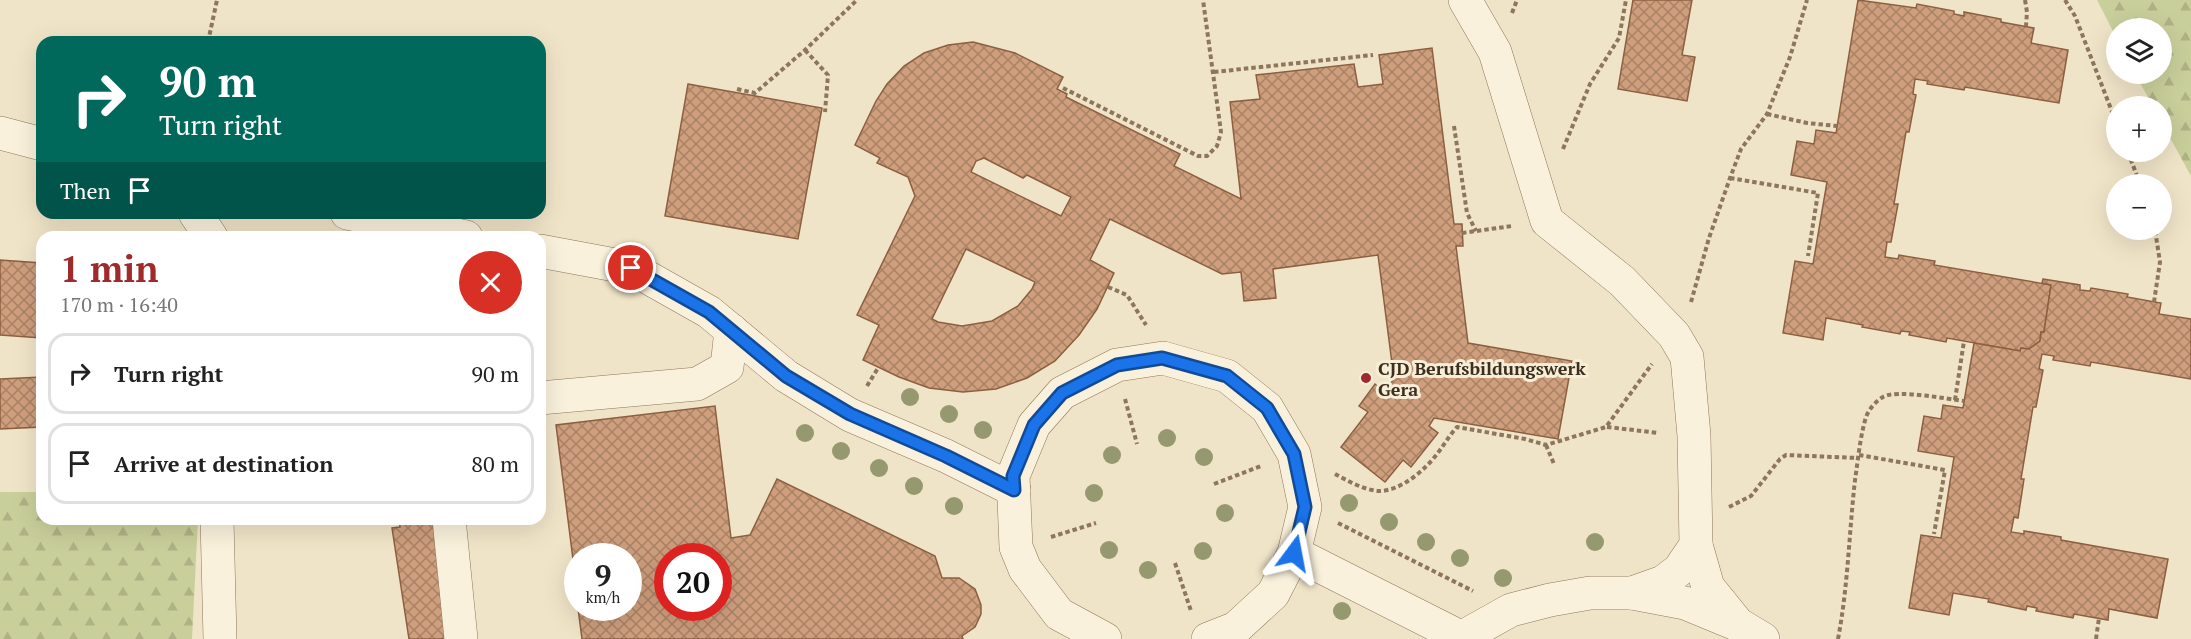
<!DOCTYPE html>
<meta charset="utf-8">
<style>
body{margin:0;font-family:"PT Serif",serif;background:#f2f2f2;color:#222;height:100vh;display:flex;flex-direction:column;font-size:22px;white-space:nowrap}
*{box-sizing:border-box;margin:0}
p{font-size:20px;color:#767676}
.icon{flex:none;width:33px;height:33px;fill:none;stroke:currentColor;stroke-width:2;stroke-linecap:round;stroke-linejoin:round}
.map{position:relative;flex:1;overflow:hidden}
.drawer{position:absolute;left:36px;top:231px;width:510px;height:294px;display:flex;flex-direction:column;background:#fff;border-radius:18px;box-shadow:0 6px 24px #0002}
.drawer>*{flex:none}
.top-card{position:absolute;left:36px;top:36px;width:510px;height:183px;border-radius:18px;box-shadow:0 6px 24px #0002;background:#00695c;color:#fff;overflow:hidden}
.tools{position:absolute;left:2106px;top:18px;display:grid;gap:12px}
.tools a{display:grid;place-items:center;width:66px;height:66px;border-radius:50%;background:#fff;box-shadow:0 6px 24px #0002;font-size:30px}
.speed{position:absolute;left:564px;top:543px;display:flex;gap:12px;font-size:30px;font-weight:700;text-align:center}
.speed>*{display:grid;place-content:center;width:78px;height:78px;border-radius:50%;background:#fff;box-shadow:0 6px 24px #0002;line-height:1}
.speed small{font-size:15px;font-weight:400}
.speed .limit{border:9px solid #d22;background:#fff;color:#111}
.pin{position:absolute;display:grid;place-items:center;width:51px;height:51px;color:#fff;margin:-26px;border:3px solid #fff;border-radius:50%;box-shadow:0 2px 6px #0007}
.me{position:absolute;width:66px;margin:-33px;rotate:13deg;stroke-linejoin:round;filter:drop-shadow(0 0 4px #0008)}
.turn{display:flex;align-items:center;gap:21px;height:126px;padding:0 24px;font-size:27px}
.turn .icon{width:78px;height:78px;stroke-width:2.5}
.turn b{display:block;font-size:42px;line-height:51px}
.then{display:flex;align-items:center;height:57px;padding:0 24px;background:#0003;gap:12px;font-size:22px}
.round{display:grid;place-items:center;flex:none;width:63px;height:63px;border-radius:32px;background:#f2f2f2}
.headline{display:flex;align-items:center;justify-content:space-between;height:102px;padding:0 24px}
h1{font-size:36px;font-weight:600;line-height:45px;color:#9e2a2b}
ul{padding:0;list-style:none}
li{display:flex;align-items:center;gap:18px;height:81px;margin:0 12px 9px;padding:0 12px;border:3px solid #e0e0e0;border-radius:18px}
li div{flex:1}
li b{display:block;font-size:22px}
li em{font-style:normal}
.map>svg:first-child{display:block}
</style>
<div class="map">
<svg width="2191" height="639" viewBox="0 0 2191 639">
<defs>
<pattern id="forest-firs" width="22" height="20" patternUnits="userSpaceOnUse" patternTransform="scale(1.5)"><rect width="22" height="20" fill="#c9cf9b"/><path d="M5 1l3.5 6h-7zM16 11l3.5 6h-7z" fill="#aeb285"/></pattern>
<pattern id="building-cross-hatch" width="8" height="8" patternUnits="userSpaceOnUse" patternTransform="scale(1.5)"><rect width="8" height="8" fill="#cf9f7d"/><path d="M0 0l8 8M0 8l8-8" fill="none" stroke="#a98266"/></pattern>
</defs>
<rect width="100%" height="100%" fill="#f0e4c8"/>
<g fill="url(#forest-firs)">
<polygon points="2097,0 2191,0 2191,176 2162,123 2162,106 2153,106 2135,74 2162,74 2162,28 2116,28 2116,37"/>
<polygon points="0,492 42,492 42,519 198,519 192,639 0,639"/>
</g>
<g fill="url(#building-cross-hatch)" stroke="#8d5f41" stroke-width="1.5" fill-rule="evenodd">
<polygon points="1633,0 1692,0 1682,55 1695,57 1687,101 1618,89"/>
<polygon points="1858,0 1916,8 1917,4 1954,11 1954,14 1964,16 1964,12 2001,19 2001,22 2034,28 2031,43 2068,50 2059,103 1965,87 1964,90 1927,84 1928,81 1915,79 1913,94 1916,95 1909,132 1906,132 1894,204 1898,204 1891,242 1887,242 1885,257 1898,259 1899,255 1935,261 1934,265 2051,285 2044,332 2041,332 2040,341 2029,349 2021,348 2020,351 1947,338 1946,342 1909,335 1910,332 1901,331 1900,334 1862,327 1863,325 1826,318 1823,340 1783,333 1795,261 1813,264 1827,182 1791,175 1797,141 1814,144 1816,130 1836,133"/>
<path d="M973 42 1015 53 1063 77 1057 89 1067 94 1066 97 1180 154 1174 166 1241 199 1230 102 1260 99 1256 75 1354 64 1358 87 1383 84 1379 55 1432 48 1454 224H1462L1463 246H1456L1468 343 1572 361 1558 439 1434 418 1429 426 1438 433 1411 467 1403 460 1385 482 1341 447 1368 412 1359 406 1375 384 1384 392 1394 379 1378 255 1273 269 1276 298 1244 301 1241 272 1222 274 1110 219 1090 260 1114 273 1097 309 1079 335 1055 361 1027 378 996 389 963 392 929 388 899 377 863 360 879 325 857 315 915 196 908 177 877 163 880 158 855 145 876 101 887 84 904 66 924 53 948 45ZM984 158 1023 178 1027 175 1071 197 1061 216 971 172 976 161ZM966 249 1035 282 1032 289 1018 306 992 321 962 326 938 322 932 319Z"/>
<polygon points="688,84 822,108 798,239 665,216"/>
<polygon points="0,260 42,263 42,338 0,335"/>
<polygon points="2043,279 2080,285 2080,290 2090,291 2091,288 2128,294 2127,297 2161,303 2159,314 2191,319 2191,379 2091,362 2090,366 2053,360 2054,356 2042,354 2039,369 2043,370 2036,407 2033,407 2021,479 2024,479 2018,518 2014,517 2011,532 2024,534 2024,531 2061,537 2061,540 2168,559 2157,618 2109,609 2108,620 2074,614 2073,618 2036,611 2037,608 2027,606 2026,610 1988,602 1989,599 1953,593 1949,615 1909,608 1921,535 1941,538 1954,457 1918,451 1924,416 1941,419 1943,405 1963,408 1974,343 2020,351 2021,348 2029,349 2040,341 2041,332 2044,332 2051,285 2042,283"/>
<polygon points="42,377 42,427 0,429 0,379"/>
<path d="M715 406 731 538 750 535 777 479 935 556 942 578H959L975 589 981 605V614L975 627 962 636 963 639H582L578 608H628V556H578V599L556 425ZM668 556H718V608H668Z"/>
<polygon points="399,519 437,519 448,639 409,639 392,528 400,527"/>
</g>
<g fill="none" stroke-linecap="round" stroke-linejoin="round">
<g stroke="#8d765c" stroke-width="34">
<g id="minor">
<polyline points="0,133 42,144"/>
<polyline points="195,213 211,237"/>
<polyline points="347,213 466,237"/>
<polyline points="540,251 631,268 709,312 786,376 850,415 946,456 1014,490"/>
<polyline points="540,398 697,384 727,367 731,330"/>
<polyline points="217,519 220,639"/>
<polyline points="449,519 461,639"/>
<polyline points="1696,545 1708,587 1738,624 1763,639"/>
<polyline points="1294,553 1460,637"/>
<polyline points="1632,593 1685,603 1736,624"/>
<polyline points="1105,639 1059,614 1025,569 1016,547 1013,476 1034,425 1062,393 1117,365 1163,358 1227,376 1267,408 1294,454 1305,507 1294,553 1273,594 1236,628 1208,639"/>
<polyline points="1459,639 1511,610 1550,600 1590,593 1632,593 1663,582 1679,570 1696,545 1694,436 1687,357 1674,335 1622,281 1547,221 1495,52 1465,0"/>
</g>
</g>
<g stroke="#8d765c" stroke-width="4" stroke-dasharray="4.5 3" stroke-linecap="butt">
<polyline points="2025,0 2027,12 2026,26"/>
<polyline points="2065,0 2075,16 2116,122"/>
<polyline points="1512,13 1517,0"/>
<polyline points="208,42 217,0"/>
<polyline points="805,50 828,75 825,112"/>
<polyline points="1214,72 1373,55"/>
<polyline points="1063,88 1198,156 1207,156 1217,146 1221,132 1203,0"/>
<polyline points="737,89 755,93 805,50 857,0"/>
<polyline points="1767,114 1807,123 1837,126"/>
<polyline points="1454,126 1467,213 1476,231"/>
<polyline points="1563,149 1590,84 1619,38 1626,0"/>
<polyline points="2128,152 2140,184"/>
<polyline points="1730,178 1818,193 1808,256"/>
<polyline points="1462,233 1512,226"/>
<polyline points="1108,287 1127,295 1146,325"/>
<polyline points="1691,302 1709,238 1730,178 1741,149 1767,114 1790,57 1807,0"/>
<polyline points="2154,302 2160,262 2155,230"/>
<polyline points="867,386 878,368"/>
<polyline points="1125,399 1137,444"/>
<polyline points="1955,400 1964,341"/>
<polyline points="1607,427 1659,433"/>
<polyline points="1546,445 1554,464"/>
<polyline points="1859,455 1945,470 1934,534"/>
<path d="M1335 474C1348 481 1364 490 1379 491 1401 491 1425 470 1437 454 1444 445 1449 436 1457 427L1525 439 1546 445 1606 427 1652 364"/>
<polyline points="1214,484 1261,466"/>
<polyline points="1729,507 1751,496 1780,459 1786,455 1858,458"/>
<polyline points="1338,523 1473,591"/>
<polyline points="1051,537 1096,523"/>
<polyline points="1175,563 1191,611"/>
<path d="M1838 639C1848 587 1849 533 1855 480 1858 460 1860 437 1866 417 1869 409 1876 401 1883 397 1897 389 1947 399 1964 401"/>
<polyline points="2096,639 2099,618"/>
</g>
<use href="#minor" stroke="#faf1dc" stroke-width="33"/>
</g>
<g fill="#96986f">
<circle cx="910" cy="397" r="9"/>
<circle cx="949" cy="414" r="9"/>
<circle cx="983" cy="430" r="9"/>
<circle cx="805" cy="433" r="9"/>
<circle cx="1167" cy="438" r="9"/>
<circle cx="841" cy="451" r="9"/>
<circle cx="1112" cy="455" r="9"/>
<circle cx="1204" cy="457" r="9"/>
<circle cx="879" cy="468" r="9"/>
<circle cx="914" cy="486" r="9"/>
<circle cx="1094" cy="493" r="9"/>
<circle cx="1349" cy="503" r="9"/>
<circle cx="954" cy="506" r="9"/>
<circle cx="1225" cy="513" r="9"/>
<circle cx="1389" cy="522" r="9"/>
<circle cx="1426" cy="542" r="9"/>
<circle cx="1595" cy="542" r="9"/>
<circle cx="1109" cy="550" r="9"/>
<circle cx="1203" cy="551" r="9"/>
<circle cx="1460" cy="558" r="9"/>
<circle cx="1148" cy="570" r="9"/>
<circle cx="1503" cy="578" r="9"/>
<circle cx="1342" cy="611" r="9"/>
</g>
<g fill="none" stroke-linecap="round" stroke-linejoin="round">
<g stroke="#114b97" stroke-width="15">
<polyline id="route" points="631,268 709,312 786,376 850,414 946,456 1014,490 1013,476 1034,425 1062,393 1117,365 1162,358 1227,376 1267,408 1294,454 1305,507 1294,553"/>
</g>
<use href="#route" stroke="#1a73e8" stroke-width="10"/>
</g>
<circle fill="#9e2a2b" stroke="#f7eed8" stroke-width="2" cx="1366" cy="378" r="6"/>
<g text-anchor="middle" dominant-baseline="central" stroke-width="6" stroke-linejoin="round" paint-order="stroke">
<g font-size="18" font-weight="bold" fill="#3d2e20" stroke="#f7eed8" text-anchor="start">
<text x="1378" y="368">CJD Berufsbildungswerk<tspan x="1378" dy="21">Gera</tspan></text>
</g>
</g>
</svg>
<div class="tools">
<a><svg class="icon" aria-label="layers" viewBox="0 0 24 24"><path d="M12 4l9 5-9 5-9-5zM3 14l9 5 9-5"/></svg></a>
<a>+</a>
<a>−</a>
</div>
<div class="speed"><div>9<small>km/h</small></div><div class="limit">20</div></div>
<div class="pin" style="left:631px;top:268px;background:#d93025"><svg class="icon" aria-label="arrive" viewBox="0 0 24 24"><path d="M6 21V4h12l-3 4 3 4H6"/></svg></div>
<svg class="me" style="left:1294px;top:553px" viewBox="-20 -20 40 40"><path d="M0-17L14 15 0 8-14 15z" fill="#1a73e8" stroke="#fff" stroke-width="4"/></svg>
<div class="top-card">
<div class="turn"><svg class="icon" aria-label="right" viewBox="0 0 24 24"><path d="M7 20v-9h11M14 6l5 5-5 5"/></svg><div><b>90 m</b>Turn right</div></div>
<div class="then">Then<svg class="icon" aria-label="arrive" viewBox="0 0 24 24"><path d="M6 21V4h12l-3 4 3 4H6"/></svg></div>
</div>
<section class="drawer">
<div class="headline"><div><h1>1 min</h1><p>170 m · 16:40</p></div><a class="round" style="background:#d93025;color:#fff"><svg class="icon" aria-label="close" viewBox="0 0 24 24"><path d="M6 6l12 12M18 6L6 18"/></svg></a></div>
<ul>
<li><svg class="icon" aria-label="right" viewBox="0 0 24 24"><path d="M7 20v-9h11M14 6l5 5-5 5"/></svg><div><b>Turn right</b></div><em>90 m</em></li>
<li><svg class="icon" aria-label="arrive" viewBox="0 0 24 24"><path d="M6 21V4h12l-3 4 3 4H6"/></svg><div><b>Arrive at destination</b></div><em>80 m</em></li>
</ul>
</section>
</div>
